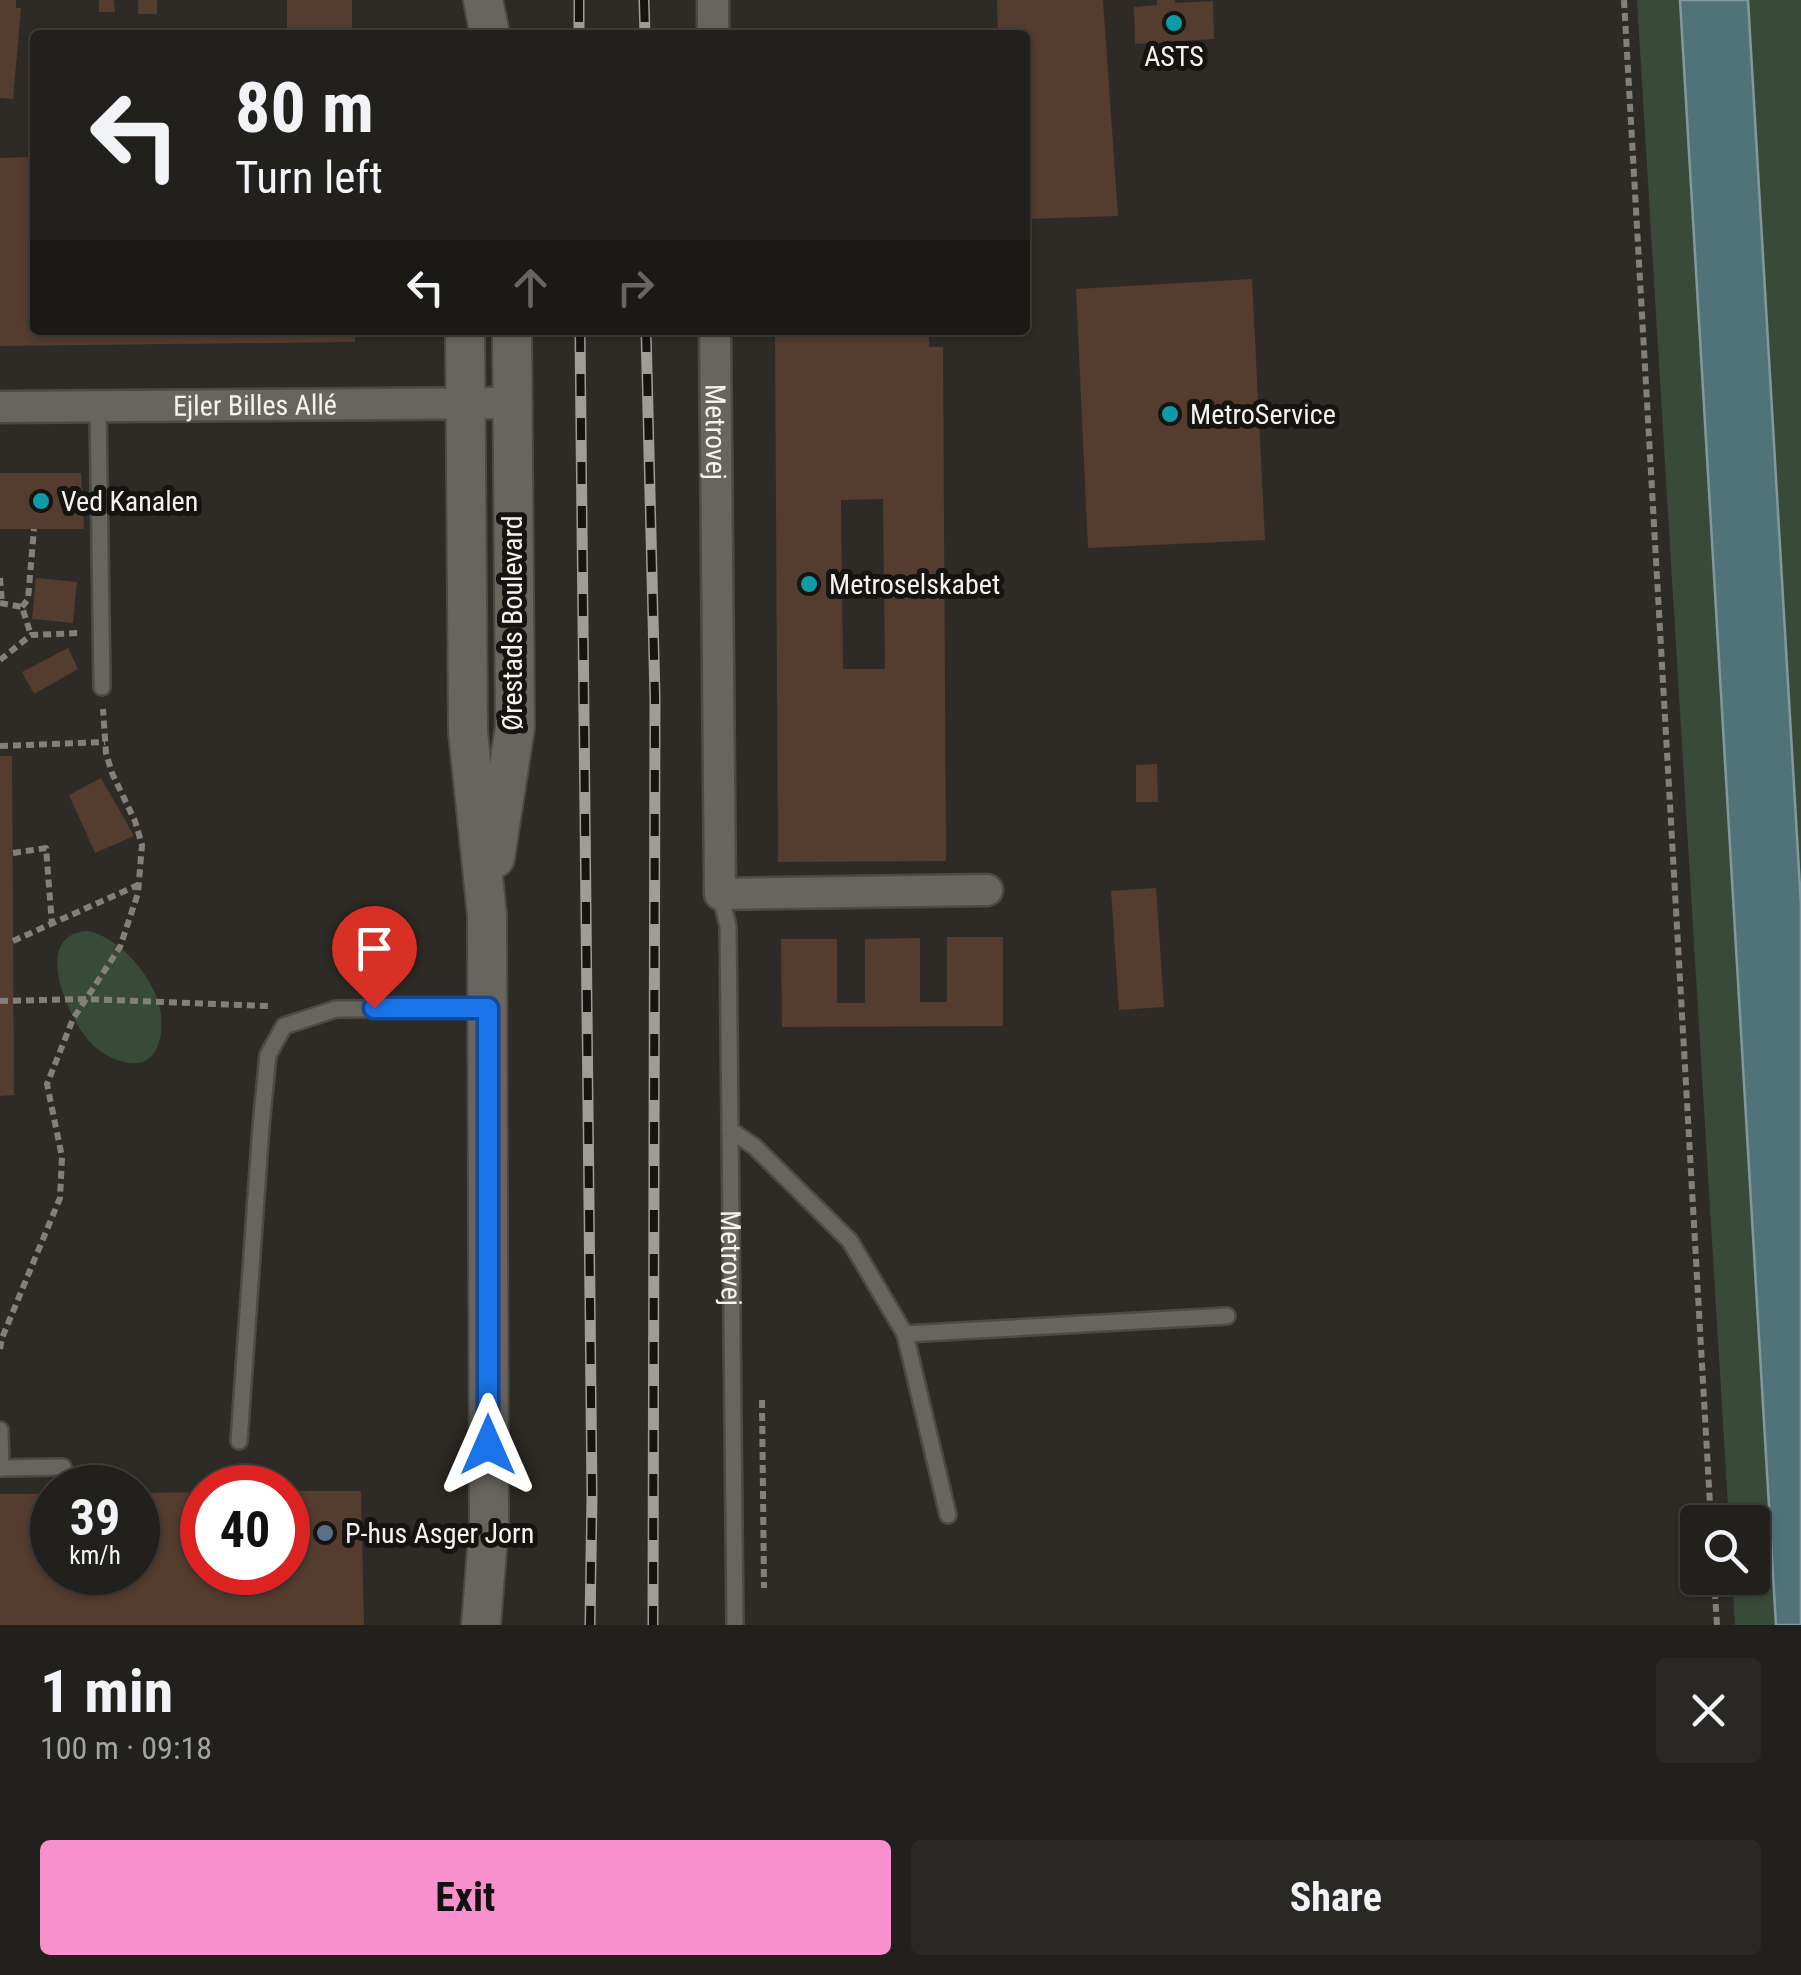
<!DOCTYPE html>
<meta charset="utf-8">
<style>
body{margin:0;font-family:"Roboto Condensed",sans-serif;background:#2a2825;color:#f1f3f6;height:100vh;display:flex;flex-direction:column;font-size:38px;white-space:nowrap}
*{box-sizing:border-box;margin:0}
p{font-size:32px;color:#a2a3a3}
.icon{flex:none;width:55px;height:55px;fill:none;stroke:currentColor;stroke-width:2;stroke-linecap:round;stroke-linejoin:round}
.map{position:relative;height:1625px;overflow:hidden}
.panel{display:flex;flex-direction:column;background:#22201c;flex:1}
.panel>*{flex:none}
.banner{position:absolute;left:30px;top:30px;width:1000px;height:305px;border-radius:10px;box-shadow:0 2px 8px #0004,0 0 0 2px #3f3e3b;background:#22201c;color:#f1f3f6;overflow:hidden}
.buttons{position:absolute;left:1680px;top:1505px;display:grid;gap:20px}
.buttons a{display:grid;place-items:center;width:90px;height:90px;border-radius:10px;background:#22201c;box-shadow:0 2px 8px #0004,0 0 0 2px #3f3e3b;font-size:50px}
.speed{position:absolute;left:30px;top:1465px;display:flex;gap:20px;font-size:50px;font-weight:700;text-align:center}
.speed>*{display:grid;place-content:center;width:130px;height:130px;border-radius:50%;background:#22201c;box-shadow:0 2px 8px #0004,0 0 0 2px #3f3e3b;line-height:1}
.speed small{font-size:25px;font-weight:400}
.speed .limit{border:15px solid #d22;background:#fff;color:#111}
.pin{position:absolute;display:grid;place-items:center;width:85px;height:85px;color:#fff;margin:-102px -42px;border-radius:50% 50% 50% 0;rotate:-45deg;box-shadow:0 0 10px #0007}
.pin .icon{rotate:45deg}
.me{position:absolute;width:110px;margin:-55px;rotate:0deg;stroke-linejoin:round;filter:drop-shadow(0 0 8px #0008)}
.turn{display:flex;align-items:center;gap:35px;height:210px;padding:0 40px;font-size:45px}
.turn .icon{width:130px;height:130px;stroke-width:2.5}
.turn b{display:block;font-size:70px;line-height:85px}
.lanes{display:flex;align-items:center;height:95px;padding:0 40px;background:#0003;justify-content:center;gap:50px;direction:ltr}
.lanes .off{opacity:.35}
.round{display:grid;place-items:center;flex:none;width:105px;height:105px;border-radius:10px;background:#2a2825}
.head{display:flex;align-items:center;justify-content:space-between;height:170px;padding:0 40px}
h1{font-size:60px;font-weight:700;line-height:75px}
.action{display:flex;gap:20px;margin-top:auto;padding:20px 40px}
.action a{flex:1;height:115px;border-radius:10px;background:#f790cd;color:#111;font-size:40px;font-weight:700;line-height:115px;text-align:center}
.action a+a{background:#2a2825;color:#f1f3f6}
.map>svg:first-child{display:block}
</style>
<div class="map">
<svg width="1801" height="1625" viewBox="0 0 1801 1625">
<rect width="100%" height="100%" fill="#2e2b26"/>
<g fill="#384b39">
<polygon points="1637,0 1680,0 1776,1625 1735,1625 1732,1578 1752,1578 1752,1522 1729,1522"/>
<polygon points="1748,0 1801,0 1801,905"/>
<path d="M88 931C117 938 141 964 154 991 166 1013 167 1067 130 1063 115 1061 100 1053 90 1042 68 1018 30 934 88 931Z"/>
</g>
<polygon fill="#507379" stroke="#82999c" stroke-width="2.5" points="1680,0 1748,0 1801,905 1801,1625 1776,1625"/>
<g fill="#543c2e" fill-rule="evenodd">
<polygon points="0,0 16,0 16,8 21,8 13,99 0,98"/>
<polygon points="99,0 114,0 115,12 99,12"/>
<rect x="138" y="0" width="19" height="14"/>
<rect x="287" y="0" width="65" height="35"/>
<polygon points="997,0 1103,0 1118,216 1025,219 1025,35 998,35"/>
<polygon points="1157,0 1175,0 1175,3 1213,1 1214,39 1135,44 1134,7 1157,5"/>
<polygon points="35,157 35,330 355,330 355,342 0,346 0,158"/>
<polygon points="1252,279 1265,540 1088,548 1076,289"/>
<path d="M775 330H929V347H943L946 861 778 862ZM883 499 885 669H843L841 500Z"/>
<polygon points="0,473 81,473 84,529 0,529"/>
<polygon points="36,578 77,582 73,623 32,619"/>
<polygon points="68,648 78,669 34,694 22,672"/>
<polygon points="0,756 12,756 14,1095 0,1096"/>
<polygon points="1157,764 1158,802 1136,802 1136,765"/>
<polygon points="101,778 134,836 95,853 69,795"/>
<polygon points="1156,888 1164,1007 1119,1010 1111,891"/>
<polygon points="947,937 1003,937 1003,1026 782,1027 781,939 837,939 837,1003 865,1003 865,939 920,938 920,1002 947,1002"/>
<polygon points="288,1491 361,1491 364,1625 0,1625 0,1494 52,1494 52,1572 138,1572 138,1493 202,1492 202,1572 288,1572"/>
</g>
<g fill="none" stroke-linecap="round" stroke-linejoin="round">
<g stroke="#4c4a45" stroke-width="20">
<g id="service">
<polyline points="98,407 102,687"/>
<path id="s1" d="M720 894 728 926 735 1625"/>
<polyline points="730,1130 755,1147 850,1241 905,1334 948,1515"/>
<polyline points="905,1334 1227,1316"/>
<polyline points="0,1430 1,1468"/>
<polyline points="239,1441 261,1126 268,1055 284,1026 336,1009 487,1008"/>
<polyline points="0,1468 63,1467"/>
</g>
</g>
<g stroke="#4c4a45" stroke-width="35">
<g id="minor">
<polyline points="713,0 713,35"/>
<path id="s2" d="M715 330 720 894 987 890"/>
<path id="s3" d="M0 407 512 403"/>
</g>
</g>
<g stroke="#4c4a45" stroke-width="42">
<g id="tertiary">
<polyline points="483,0 490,35"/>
<polyline points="465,330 468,732 487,915 489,1524 481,1625"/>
<polyline points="495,858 515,727 512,330"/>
</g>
</g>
<g stroke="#83807c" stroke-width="6" stroke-dasharray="8 5" stroke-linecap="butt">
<polyline points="1624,0 1711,1522"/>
<polyline points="0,578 2,604"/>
<polyline points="0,603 22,607 31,635"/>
<polyline points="22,607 28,599 34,529"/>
<polyline points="0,660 31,635 80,633"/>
<polyline points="0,746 105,742"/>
<polyline points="13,853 46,848 52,924"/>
<polyline points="13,941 138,885"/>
<polyline points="0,1001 86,999 269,1006"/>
<polyline points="0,1349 2,1338 60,1198 62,1157 47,1084 73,1019 120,947 138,893 142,845 135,821 112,773 106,753 103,709"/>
<polyline points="762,1400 764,1588"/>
<polyline points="1714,1578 1717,1625"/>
</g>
<use href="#service" stroke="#68655f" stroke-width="15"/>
<use href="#minor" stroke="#68655f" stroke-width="30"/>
<use href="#tertiary" stroke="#68655f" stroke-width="38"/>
<g stroke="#9f9d98" stroke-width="11">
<g id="rail">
<polyline points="579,0 579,35"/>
<polyline points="644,0 645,35"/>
<polyline points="580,330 592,1495 590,1625"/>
<polyline points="646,330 655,698 653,1625"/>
</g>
</g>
<use href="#rail" stroke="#151411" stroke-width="8" stroke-dasharray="22" stroke-linecap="butt"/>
</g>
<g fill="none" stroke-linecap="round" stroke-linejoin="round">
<g stroke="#114b97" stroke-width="25">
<polyline id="route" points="374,1008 488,1008 488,1445"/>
</g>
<use href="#route" stroke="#1a73e8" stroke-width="18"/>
</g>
<g fill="#0f9aa8" stroke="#151411" stroke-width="4">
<circle cx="1174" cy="23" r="10"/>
<circle cx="1170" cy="414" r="10"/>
<circle cx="41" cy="501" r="10"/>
<circle cx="809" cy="584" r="10"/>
</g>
<circle fill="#5c6f8a" stroke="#151411" stroke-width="4" cx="325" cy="1533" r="10"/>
<g text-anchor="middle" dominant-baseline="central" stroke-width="10" stroke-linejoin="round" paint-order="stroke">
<g font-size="28" fill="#f5f3ef" stroke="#151411" text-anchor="start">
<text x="1174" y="56" text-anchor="middle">ASTS</text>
<text x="1190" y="414">MetroService</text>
<text x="61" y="501">Ved Kanalen</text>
<text x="829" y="584">Metroselskabet</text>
<text x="345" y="1533">P-hus Asger Jorn</text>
</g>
<g font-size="28" fill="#f5f3ef" stroke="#151411">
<text stroke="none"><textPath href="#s3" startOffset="255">Ejler Billes Allé</textPath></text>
<text stroke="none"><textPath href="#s2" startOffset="102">Metrovej</textPath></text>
<text transform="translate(512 623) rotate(-90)">Ørestads Boulevard</text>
<text stroke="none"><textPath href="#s1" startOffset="365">Metrovej</textPath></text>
</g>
</g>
</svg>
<div class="buttons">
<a><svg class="icon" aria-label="search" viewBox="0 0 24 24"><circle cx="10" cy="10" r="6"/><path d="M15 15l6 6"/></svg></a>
</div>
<div class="speed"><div>39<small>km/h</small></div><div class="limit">40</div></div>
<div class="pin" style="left:374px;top:1008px;background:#d93025"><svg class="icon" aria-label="arrive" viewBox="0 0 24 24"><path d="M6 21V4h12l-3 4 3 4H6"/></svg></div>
<svg class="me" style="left:488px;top:1445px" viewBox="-20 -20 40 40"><path d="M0-17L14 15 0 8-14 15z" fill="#1a73e8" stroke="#fff" stroke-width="4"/></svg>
<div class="banner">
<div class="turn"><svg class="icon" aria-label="left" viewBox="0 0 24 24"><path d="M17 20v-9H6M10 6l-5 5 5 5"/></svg><div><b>80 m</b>Turn left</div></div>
<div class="lanes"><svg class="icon" aria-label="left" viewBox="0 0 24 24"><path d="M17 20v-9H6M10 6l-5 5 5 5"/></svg><svg class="icon off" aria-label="ahead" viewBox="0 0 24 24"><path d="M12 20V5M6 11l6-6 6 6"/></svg><svg class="icon off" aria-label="right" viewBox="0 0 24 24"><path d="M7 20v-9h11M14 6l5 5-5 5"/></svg></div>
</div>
</div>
<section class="panel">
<div class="head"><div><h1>1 min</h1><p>100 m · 09:18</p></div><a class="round"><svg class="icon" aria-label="close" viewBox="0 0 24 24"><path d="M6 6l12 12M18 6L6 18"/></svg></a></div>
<div class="action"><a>Exit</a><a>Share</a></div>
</section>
